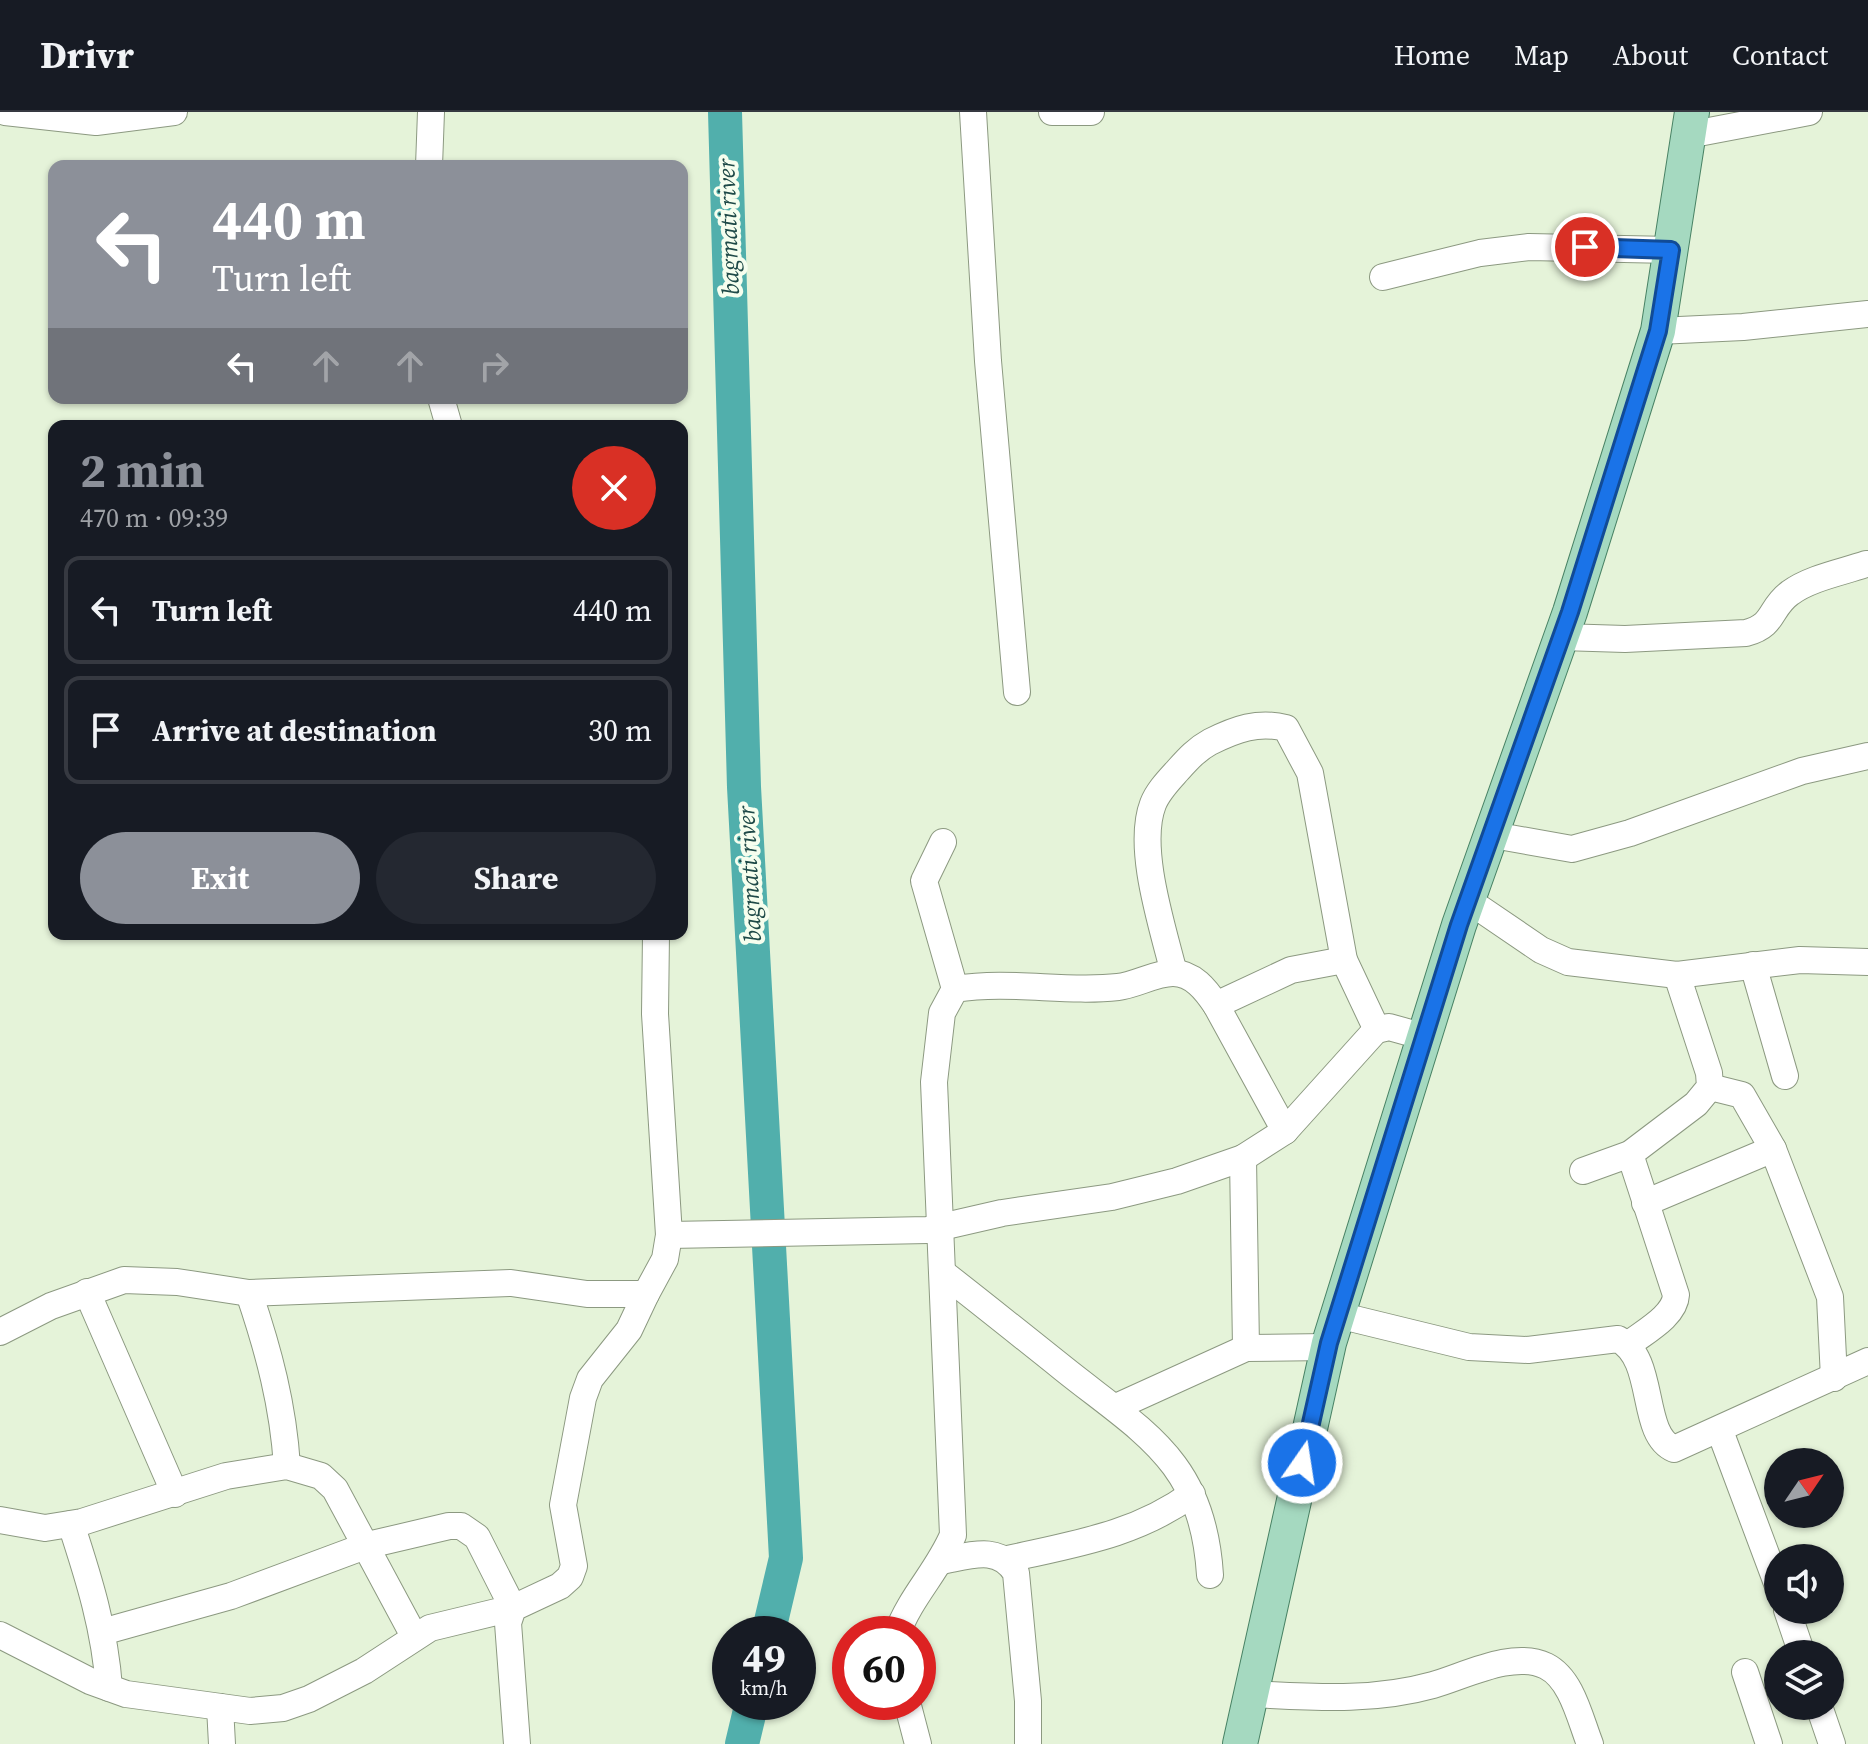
<!DOCTYPE html>
<meta charset="utf-8">
<style>
body{margin:0;font-family:"Source Serif 4",serif;background:#242831;color:#f1f3f6;height:100vh;display:flex;flex-direction:column;font-size:30px;white-space:nowrap}
*{box-sizing:border-box;margin:0}
p{font-size:26px;color:#9ea1a6}
.icon{flex:none;width:44px;height:44px;fill:none;stroke:currentColor;stroke-width:2;stroke-linecap:round;stroke-linejoin:round}
.map{position:relative;flex:1;overflow:hidden}
.panel{position:absolute;left:48px;top:308px;width:640px;height:520px;display:flex;flex-direction:column;background:#171b24;border-radius:16px;box-shadow:0 2px 6px #0004}
.panel>*{flex:none}
.hud{position:absolute;left:48px;top:48px;width:640px;height:244px;border-radius:16px;box-shadow:0 2px 6px #0004;background:#8c9099;color:#fff;overflow:hidden}
.needle{width:52px;rotate:55deg}
.buttons{position:absolute;left:1764px;top:1336px;display:grid;gap:16px}
.buttons a{display:grid;place-items:center;width:80px;height:80px;border-radius:50%;background:#171b24;box-shadow:0 2px 6px #0004;font-size:40px}
.speed{position:absolute;left:712px;top:1504px;display:flex;gap:16px;font-size:40px;font-weight:700;text-align:center}
.speed>*{display:grid;place-content:center;width:104px;height:104px;border-radius:50%;background:#171b24;box-shadow:0 2px 6px #0004;line-height:1}
.speed small{font-size:20px;font-weight:400}
.speed .limit{border:12px solid #d22;background:#fff;color:#111}
.pin{position:absolute;display:grid;place-items:center;width:68px;height:68px;color:#fff;margin:-34px;border:4px solid #fff;border-radius:50%;box-shadow:0 2px 8px #0007}
.me{position:absolute;width:88px;margin:-44px;rotate:13deg;stroke-linejoin:round;filter:drop-shadow(0 0 6px #0008)}
.turn{display:flex;align-items:center;gap:28px;height:168px;padding:0 32px;font-size:36px}
.turn .icon{width:104px;height:104px;stroke-width:2.5}
.turn b{display:block;font-size:56px;line-height:68px}
.lanes{display:flex;align-items:center;height:76px;padding:0 32px;background:#0003;justify-content:center;gap:40px;direction:ltr}
.lanes .off{opacity:.35}
.round{display:grid;place-items:center;flex:none;width:84px;height:84px;border-radius:42px;background:#242831}
.headline{display:flex;align-items:center;justify-content:space-between;height:136px;padding:0 32px}
h1{font-size:48px;font-weight:700;line-height:60px;color:#8c9099}
.button{display:flex;gap:16px;margin-top:auto;padding:16px 32px}
.button a{flex:1;height:92px;border-radius:48px;background:#8c9099;color:#fff;font-size:32px;font-weight:700;line-height:92px;text-align:center}
.button a+a{background:#242831;color:#f1f3f6}
ul{padding:0;list-style:none}
li{display:flex;align-items:center;gap:24px;height:108px;margin:0 16px 12px;padding:0 16px;border:4px solid #363941;border-radius:16px}
li div{flex:1}
li b{display:block;font-size:30px}
li em{font-style:normal}
header{display:flex;align-items:center;gap:48px;box-sizing:border-box;height:112px;padding:0 40px;background:#171b24;border-bottom:2px solid #363941}
header strong{font-size:38px}
nav{display:flex;gap:44px;margin-inline-start:auto;font-size:28px}
.map>svg:first-child{display:block}
</style>
<header>
<strong>Drivr</strong>
<nav><a>Home</a><a>Map</a><a>About</a><a>Contact</a></nav>
</header>
<div class="map">
<svg width="1868" height="1632" viewBox="0 0 1868 1632">
<rect width="100%" height="100%" fill="#e5f3d9"/>
<g fill="none" stroke-linecap="round" stroke-linejoin="round">
<g stroke="#51afac" stroke-width="34">
<polyline points="725,0 744,675 786,1446 768,1522"/>
<polyline points="742,1632 752,1590"/>
</g>
<g stroke="#8c9981" stroke-width="28">
<g id="minor">
<polyline points="5,0 96,10 174,0"/>
<polyline points="973,0 988,249 1017,580"/>
<polyline points="1052,0 1091,0"/>
<polyline points="1688,23 1809,0"/>
<polyline points="429,54 431,0"/>
<polyline points="1383,165 1480,141 1529,135 1671,138"/>
<polyline points="1658,219 1743,215 1868,202"/>
<polyline points="441,286 449,314"/>
<path d="M1561 525 1625 527 1746 521C1776 513 1769 496 1790 481 1810 466 1843 460 1866 452"/>
<polyline points="1493,723 1572,737 1630,721 1802,659 1868,644"/>
<polyline points="943,730 924,769 955,877"/>
<polyline points="1469,789 1541,838 1568,850 1677,863 1800,848 1868,850"/>
<polyline points="1753,853 1785,964"/>
<path d="M1174 861C1163 816 1136 736 1153 692 1158 679 1169 668 1178 658 1188 647 1197 637 1210 630 1236 617 1258 609 1286 616L1310 661 1344 848 1377 918"/>
<polyline points="1216,893 1291,858 1344,848"/>
<polyline points="1710,975 1742,983 1773,1037 1830,1185 1834,1266"/>
<polyline points="1243,1046 1246,1236"/>
<polyline points="1583,1059 1630,1042 1696,992 1710,975 1709,961 1677,863"/>
<polyline points="1645,1091 1773,1037"/>
<polyline points="669,1123 928,1118 1002,1101 1112,1085 1177,1069 1243,1046 1285,1019 1376,918 1389,915 1425,925"/>
<path d="M943 1161C984 1193 1024 1225 1064 1257 1144 1321 1203 1349 1210 1463"/>
<polyline points="87,1180 175,1382"/>
<path d="M249 1181C269 1240 283 1293 287 1354"/>
<path d="M1338 1203 1469 1235 1528 1238 1618 1227C1657 1247 1639 1322 1674 1337L1868 1249"/>
<polyline points="0,1220 51,1194 124,1168 177,1170 249,1181 511,1171 587,1182 646,1182 665,1147 669,1123 655,902 656,822"/>
<path d="M1629 1232C1644 1220 1675 1204 1676 1183L1630 1042"/>
<polyline points="1116,1295 1246,1236 1328,1235"/>
<polyline points="1720,1319 1778,1474"/>
<polyline points="0,1408 45,1416 82,1410 226,1364 287,1354 321,1364 335,1377 414,1524"/>
<path d="M71 1412C89 1467 105 1518 109 1576"/>
<path d="M1008 1447C1074 1432 1136 1423 1192 1382"/>
<path d="M941 1449C969 1444 999 1432 1016 1461L1028 1589V1632"/>
<polyline points="1787,1498 1802,1542"/>
<path d="M897 1522C910 1485 938 1459 953 1423L934 970 942 901 955 877C1010 868 1065 881 1118 875 1136 873 1155 861 1173 861 1193 861 1206 878 1216 893L1285 1019"/>
<polyline points="0,1523 90,1569 126,1582 250,1599 283,1596 309,1587 364,1559 430,1516 513,1496 477,1425 461,1414 449,1414 368,1433 231,1484 102,1520"/>
<polyline points="1745,1560 1769,1632"/>
<path d="M1251 1582C1313 1585 1372 1590 1433 1573 1465 1564 1513 1538 1546 1554 1572 1567 1580 1607 1590 1632"/>
<polyline points="907,1590 918,1632"/>
<polyline points="1819,1594 1832,1632"/>
<polyline points="220,1595 222,1632"/>
<polyline points="517,1632 508,1511 513,1496 560,1474 570,1465 574,1454 563,1393 583,1286 590,1267 629,1218 646,1182"/>
</g>
</g>
<g stroke="#488264" stroke-width="36">
<polyline id="major" points="1240,1632 1329,1231 1459,813 1570,500 1658,219 1692,0"/>
</g>
<use href="#minor" stroke="#fff" stroke-width="26"/>
<use href="#major" stroke="#a5d9c0" stroke-width="34"/>
</g>
<g fill="none" stroke-linecap="round" stroke-linejoin="round">
<g stroke="#114b97" stroke-width="20">
<polyline id="route" points="1302,1351 1329,1231 1459,813 1570,500 1658,219 1671,138 1585,135"/>
</g>
<use href="#route" stroke="#1a73e8" stroke-width="14"/>
</g>
<g text-anchor="middle" dominant-baseline="central" stroke-width="8" stroke-linejoin="round" paint-order="stroke">
<g font-size="24" font-style="italic" fill="#1e4947" stroke="#f6feee">
<text transform="translate(728 115) rotate(-92)">bagmati river</text>
<text transform="translate(749 762) rotate(-93)">bagmati river</text>
</g>
</g>
</svg>
<div class="buttons">
<a><svg class="needle" viewBox="-14 -14 28 28"><path d="M0-13l5 13h-10z" fill="#e53935"/><path d="M0 13l5-13h-10z" fill="#9ea1a6"/></svg></a>
<a><svg class="icon" aria-label="sound" viewBox="0 0 24 24"><path d="M4 9h4l5-4v14l-5-4H4zM17 9q2 3 0 6"/></svg></a>
<a><svg class="icon" aria-label="layers" viewBox="0 0 24 24"><path d="M12 4l9 5-9 5-9-5zM3 14l9 5 9-5"/></svg></a>
</div>
<div class="speed"><div>49<small>km/h</small></div><div class="limit">60</div></div>
<div class="pin" style="left:1585px;top:135px;background:#d93025"><svg class="icon" aria-label="arrive" viewBox="0 0 24 24"><path d="M6 21V4h12l-3 4 3 4H6"/></svg></div>
<svg class="me" style="left:1302px;top:1351px" viewBox="-20 -20 40 40"><circle r="17" fill="#1a73e8" stroke="#fff" stroke-width="3"/><path d="M0-11L8 9 0 5-8 9z" fill="#fff"/></svg>
<div class="hud">
<div class="turn"><svg class="icon" aria-label="left" viewBox="0 0 24 24"><path d="M17 20v-9H6M10 6l-5 5 5 5"/></svg><div><b>440 m</b>Turn left</div></div>
<div class="lanes"><svg class="icon" aria-label="left" viewBox="0 0 24 24"><path d="M17 20v-9H6M10 6l-5 5 5 5"/></svg><svg class="icon off" aria-label="ahead" viewBox="0 0 24 24"><path d="M12 20V5M6 11l6-6 6 6"/></svg><svg class="icon off" aria-label="ahead" viewBox="0 0 24 24"><path d="M12 20V5M6 11l6-6 6 6"/></svg><svg class="icon off" aria-label="right" viewBox="0 0 24 24"><path d="M7 20v-9h11M14 6l5 5-5 5"/></svg></div>
</div>
<section class="panel">
<div class="headline"><div><h1>2 min</h1><p>470 m · 09:39</p></div><a class="round" style="background:#d93025;color:#fff"><svg class="icon" aria-label="close" viewBox="0 0 24 24"><path d="M6 6l12 12M18 6L6 18"/></svg></a></div>
<ul>
<li><svg class="icon" aria-label="left" viewBox="0 0 24 24"><path d="M17 20v-9H6M10 6l-5 5 5 5"/></svg><div><b>Turn left</b></div><em>440 m</em></li>
<li><svg class="icon" aria-label="arrive" viewBox="0 0 24 24"><path d="M6 21V4h12l-3 4 3 4H6"/></svg><div><b>Arrive at destination</b></div><em>30 m</em></li>
</ul>
<div class="button"><a>Exit</a><a>Share</a></div>
</section>
</div>
